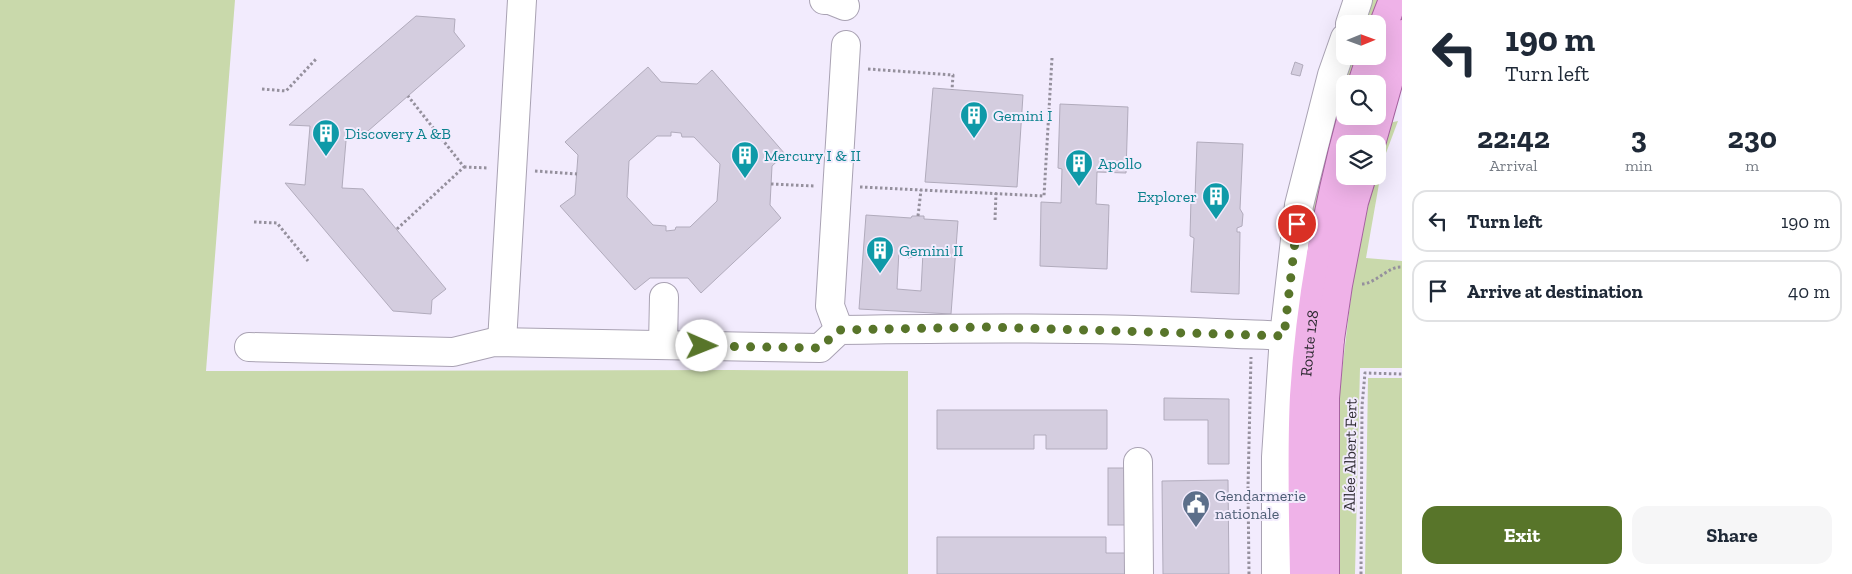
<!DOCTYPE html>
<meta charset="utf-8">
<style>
body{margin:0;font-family:"Zilla Slab",serif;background:#f6f6f7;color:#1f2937;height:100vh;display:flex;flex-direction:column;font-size:19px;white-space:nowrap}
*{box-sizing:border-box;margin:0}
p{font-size:16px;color:#747a83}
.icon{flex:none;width:28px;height:28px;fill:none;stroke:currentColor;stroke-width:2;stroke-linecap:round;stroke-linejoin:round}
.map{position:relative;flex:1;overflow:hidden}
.panel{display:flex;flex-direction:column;background:#fff;width:450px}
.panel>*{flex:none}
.guide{background:#fff;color:#1f2937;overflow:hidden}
.needle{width:32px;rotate:89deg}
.buttons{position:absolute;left:1336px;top:15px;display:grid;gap:10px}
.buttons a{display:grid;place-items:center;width:50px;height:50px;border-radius:10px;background:#fff;box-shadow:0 5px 20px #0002;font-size:25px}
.pin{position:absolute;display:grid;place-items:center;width:42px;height:42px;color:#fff;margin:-21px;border:2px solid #fff;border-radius:50%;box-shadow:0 1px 5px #0007}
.me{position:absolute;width:55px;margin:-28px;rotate:91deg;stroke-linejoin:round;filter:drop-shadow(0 0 4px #0008)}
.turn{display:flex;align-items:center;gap:18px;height:105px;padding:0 20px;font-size:22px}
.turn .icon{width:65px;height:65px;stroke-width:2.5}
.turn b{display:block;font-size:35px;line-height:42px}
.eta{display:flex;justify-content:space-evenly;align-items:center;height:85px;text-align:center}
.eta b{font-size:30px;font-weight:700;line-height:35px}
.button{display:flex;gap:10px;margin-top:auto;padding:10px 20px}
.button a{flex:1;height:58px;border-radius:15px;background:#58752a;color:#fff;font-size:20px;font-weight:700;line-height:58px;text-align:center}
.button a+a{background:#f6f6f7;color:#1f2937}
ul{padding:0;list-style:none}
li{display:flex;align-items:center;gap:15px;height:62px;margin:0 10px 8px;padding:0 10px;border:2px solid #e0e1e3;border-radius:15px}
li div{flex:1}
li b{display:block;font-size:19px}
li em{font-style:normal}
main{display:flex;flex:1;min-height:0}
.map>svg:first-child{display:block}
</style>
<main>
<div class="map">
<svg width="1402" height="574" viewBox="0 0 1402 574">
<rect width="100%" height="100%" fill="#f2ebfd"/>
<g fill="#c9d9ab">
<polygon points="0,0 235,0 206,371 730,370 908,371 908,574 0,574"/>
<polygon points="1373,0 1385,0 1376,24 1364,24"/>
<polygon points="1352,56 1364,56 1355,84 1345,84 1345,115 1297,293 1318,173"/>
<polygon points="1398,121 1383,161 1366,258 1402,261 1402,368 1360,368 1355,574 1337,574 1340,387 1356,255 1373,176 1378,176 1378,153 1384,124"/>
<polygon points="1368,378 1402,378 1402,574 1365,574"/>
</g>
<g fill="#d4cddf" stroke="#b1abbc" fill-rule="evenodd">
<polygon points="416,16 455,19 454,32 465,46 368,131 347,129 342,188 363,189 446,289 432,300 431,314 393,311 285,183 305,185 310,126 289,125"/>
<polygon points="1295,62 1303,65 1300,76 1291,74"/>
<path d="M648 67 661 82 697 84 712 70 785 154 772 166 770 205 781 218 701 293 688 278H650L635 290 560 206 575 195 578 155 565 142ZM671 132 681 133 682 137H694L720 164 717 201 690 227H676L675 230 666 231V226L653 225 627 197 629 161 657 136H671Z"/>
<polygon points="933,88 1023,95 1017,187 925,182"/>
<polygon points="1060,104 1128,107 1126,173 1097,172 1096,204 1109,205 1107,269 1040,266 1041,202 1061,203 1062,169 1058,168"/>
<polygon points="1197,142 1243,144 1240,209 1243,214 1242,226 1237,228 1237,232 1240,232 1239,294 1191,292 1194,238 1190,236 1191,199 1195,197"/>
<path d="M866 215 911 218 912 216H924V219L958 221 951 314 859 309ZM899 250H906L908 258 917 256V251L923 252 921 291 897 289Z"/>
<polygon points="1164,398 1229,399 1229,464 1208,464 1208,420 1164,420"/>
<polygon points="937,410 1107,410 1107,449 1046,449 1046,435 1034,435 1034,449 937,449"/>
<rect x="1108" y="468" width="22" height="57"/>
<polygon points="1228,480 1229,574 1163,574 1162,481"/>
<polygon points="937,537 1106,537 1106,553 1132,553 1132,574 937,574"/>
</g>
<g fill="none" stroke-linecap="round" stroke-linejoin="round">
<g stroke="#a9a2b3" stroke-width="30">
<g id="minor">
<polyline points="824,0 830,0 845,6"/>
<polyline points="1350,24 1358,0"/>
<polyline points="839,330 830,306 846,45"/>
<polyline points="502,342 522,0"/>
<polyline points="663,345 664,297"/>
<path d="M249 347 453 352 494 342 820 348 839 330C965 328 1091 327 1216 333 1254 335 1292 335 1330 339"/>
<polyline points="1138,462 1139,574"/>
<polyline points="1276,574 1276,457 1284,336 1299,205 1332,75 1345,38"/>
</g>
</g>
<g stroke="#a5629f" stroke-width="30">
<g id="major">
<polyline points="1378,39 1393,0"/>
<polyline points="1362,84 1371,56"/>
<polyline points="1371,144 1402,34"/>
<path id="s1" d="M1304 574C1303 515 1301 455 1304 396 1310 301 1327 208 1352 116"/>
<polyline points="1325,574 1325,398 1330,339 1338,285 1354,202 1362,176"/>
</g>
</g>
<g stroke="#95909d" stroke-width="3" stroke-dasharray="2.5 2.5" stroke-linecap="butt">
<polyline points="868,69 953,75 952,90"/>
<polyline points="262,89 286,91 317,58"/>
<polyline points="464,167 489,168"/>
<polyline points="535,171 577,174"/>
<polyline points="771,184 814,186"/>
<polyline points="860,187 1044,196 1052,58"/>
<polyline points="918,216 921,190"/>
<polyline points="995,220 996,193"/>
<polyline points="254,222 277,223 308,261"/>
<polyline points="397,229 464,167 408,96"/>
<path d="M1362 284C1377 283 1388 266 1402 267"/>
<polyline points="1249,574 1248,487 1251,357"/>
<polyline points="1361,574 1362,406 1365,373 1402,374"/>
</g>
<use href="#minor" stroke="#fff" stroke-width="28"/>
<use href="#major" stroke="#efb2e8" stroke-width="28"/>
</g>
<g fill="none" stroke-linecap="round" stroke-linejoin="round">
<polyline stroke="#58752a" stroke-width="9" stroke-dasharray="0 16.2" points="702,346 820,348 839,330 986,327 1284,336 1297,224"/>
</g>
<defs>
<g id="building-pin" transform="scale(1.4375)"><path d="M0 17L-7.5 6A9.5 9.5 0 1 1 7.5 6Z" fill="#0f9aa8" stroke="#f2ebfd"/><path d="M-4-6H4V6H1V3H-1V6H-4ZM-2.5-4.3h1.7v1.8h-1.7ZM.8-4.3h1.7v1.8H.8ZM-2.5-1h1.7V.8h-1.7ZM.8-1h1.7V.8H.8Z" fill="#fff"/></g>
<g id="civic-pin" transform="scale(1.4375)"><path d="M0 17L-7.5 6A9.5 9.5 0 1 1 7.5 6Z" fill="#5c6f8a" stroke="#f2ebfd"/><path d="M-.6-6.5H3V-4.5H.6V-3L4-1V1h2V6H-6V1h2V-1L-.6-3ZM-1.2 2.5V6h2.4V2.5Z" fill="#fff"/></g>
</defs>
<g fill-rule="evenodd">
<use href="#building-pin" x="974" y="115"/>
<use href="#building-pin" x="326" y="133"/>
<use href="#building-pin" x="745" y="155"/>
<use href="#building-pin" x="1079" y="163"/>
<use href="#building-pin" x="1216" y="196"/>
<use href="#building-pin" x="880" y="250"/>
<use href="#civic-pin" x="1196" y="504"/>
</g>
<g text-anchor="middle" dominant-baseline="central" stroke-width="4" stroke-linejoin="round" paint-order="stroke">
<g font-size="16" fill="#0d838f" stroke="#f2ebfd" text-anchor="start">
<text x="993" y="115">Gemini I</text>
<text x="345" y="133">Discovery A &amp;B</text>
<text x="764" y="155">Mercury I &amp; II</text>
<text x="1098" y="163">Apollo</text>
<text x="1197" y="196" text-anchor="end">Explorer</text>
<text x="899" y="250">Gemini II</text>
</g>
<g font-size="16" fill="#2f2c33" stroke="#f2ebfd">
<text stroke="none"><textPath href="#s1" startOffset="231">Route 128</textPath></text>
<text transform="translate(1350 455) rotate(-89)">Allée Albert Fert</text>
</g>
<g font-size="16" fill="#4e5e75" stroke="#f2ebfd" text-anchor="start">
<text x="1215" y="495">Gendarmerie<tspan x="1215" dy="18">nationale</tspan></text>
</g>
</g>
</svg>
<div class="buttons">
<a><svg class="needle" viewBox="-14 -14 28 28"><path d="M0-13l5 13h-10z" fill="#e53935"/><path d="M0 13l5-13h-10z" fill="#747a83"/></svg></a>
<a><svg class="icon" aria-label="search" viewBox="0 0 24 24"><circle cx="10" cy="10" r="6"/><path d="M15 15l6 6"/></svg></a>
<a><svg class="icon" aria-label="layers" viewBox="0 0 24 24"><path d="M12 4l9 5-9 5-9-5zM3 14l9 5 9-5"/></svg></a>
</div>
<div class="pin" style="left:1297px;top:224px;background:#d93025"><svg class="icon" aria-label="arrive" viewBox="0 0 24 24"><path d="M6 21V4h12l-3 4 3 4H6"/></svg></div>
<svg class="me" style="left:702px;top:346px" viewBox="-20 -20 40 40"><circle r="19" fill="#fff"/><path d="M0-13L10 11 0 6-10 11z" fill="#58752a"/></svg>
</div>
<section class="panel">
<div class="guide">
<div class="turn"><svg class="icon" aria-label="left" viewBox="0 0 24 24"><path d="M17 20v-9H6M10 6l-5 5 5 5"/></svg><div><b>190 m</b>Turn left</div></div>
</div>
<div class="eta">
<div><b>22:42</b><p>Arrival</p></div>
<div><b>3</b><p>min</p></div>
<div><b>230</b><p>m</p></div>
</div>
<ul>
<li><svg class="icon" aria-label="left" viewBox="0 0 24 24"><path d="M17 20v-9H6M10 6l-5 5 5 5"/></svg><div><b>Turn left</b></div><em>190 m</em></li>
<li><svg class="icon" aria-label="arrive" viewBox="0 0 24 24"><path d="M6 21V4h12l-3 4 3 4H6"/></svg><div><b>Arrive at destination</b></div><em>40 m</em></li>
</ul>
<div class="button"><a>Exit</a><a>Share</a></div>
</section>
</main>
